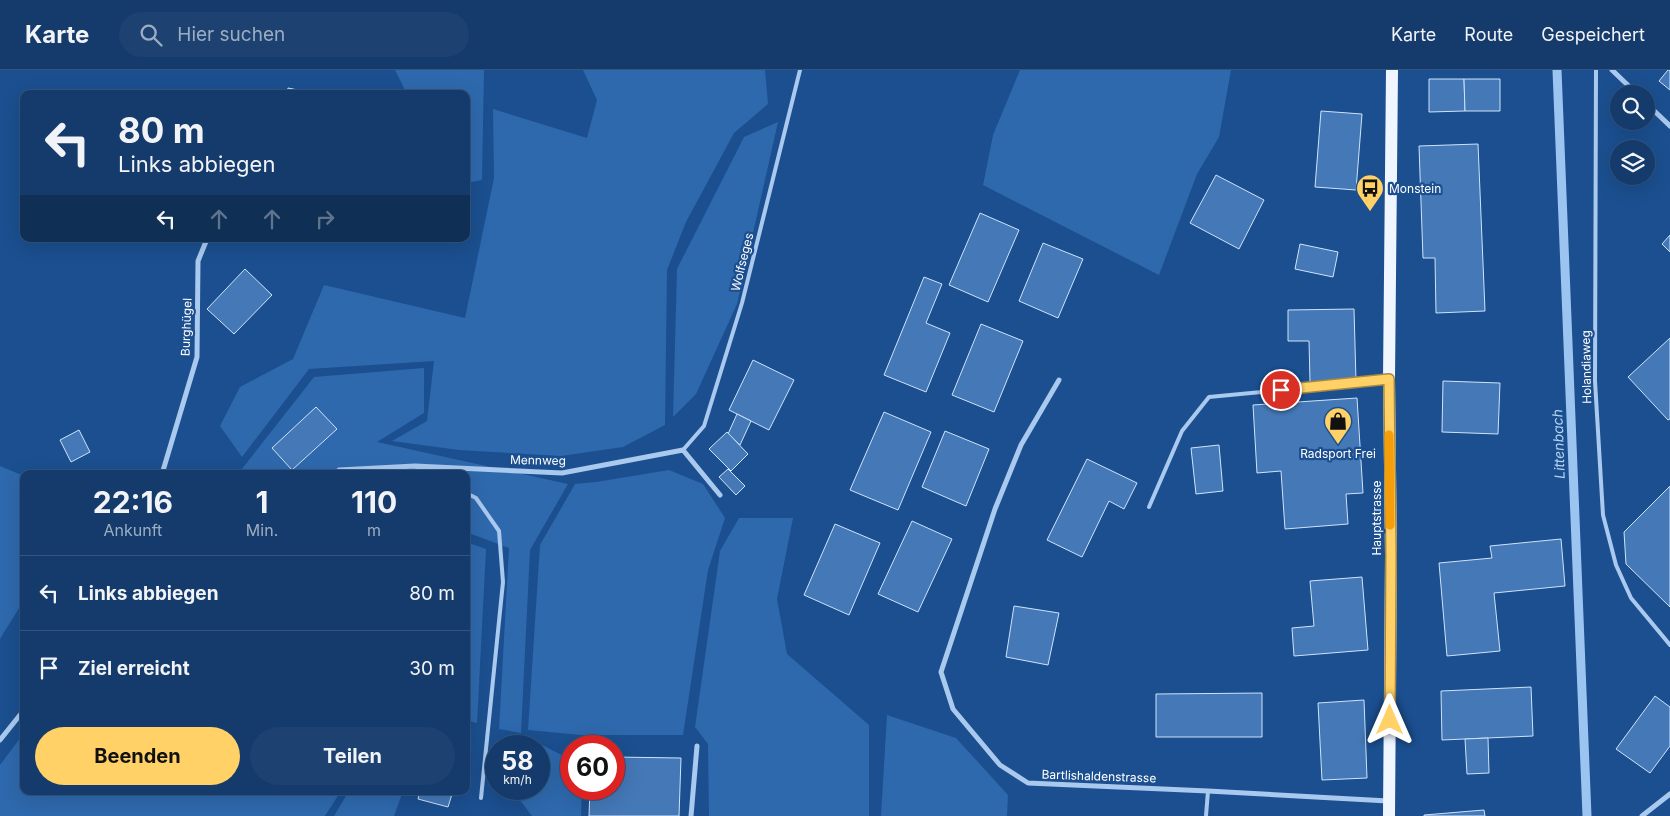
<!DOCTYPE html>
<html lang="de">
<meta charset="utf-8">
<style>
body{margin:0;font-family:Inter,sans-serif;background:#1d4271;color:#f1f3f6;height:100vh;display:flex;flex-direction:column;font-size:19px;white-space:nowrap}
*{box-sizing:border-box;margin:0}
p{font-size:16px;color:#9dadc1}
.icon{flex:none;width:28px;height:28px;fill:none;stroke:currentColor;stroke-width:2;stroke-linecap:round;stroke-linejoin:round}
.map{position:relative;flex:1;overflow:hidden}
.sheet{position:absolute;left:20px;top:400px;width:450px;height:325px;display:flex;flex-direction:column;background:#143b6b;border-radius:10px;box-shadow:0 5px 20px #0002,0 0 0 1px #33557e}
.sheet>*{flex:none}
.hud{position:absolute;left:20px;top:20px;width:450px;height:152px;border-radius:10px;box-shadow:0 5px 20px #0002,0 0 0 1px #33557e;background:#143b6b;color:#f1f3f6;overflow:hidden}
.controls{position:absolute;left:1610px;top:15px;display:grid;gap:10px}
.controls a{display:grid;place-items:center;width:45px;height:45px;border-radius:50%;background:#143b6b;box-shadow:0 5px 20px #0002,0 0 0 1px #33557e;font-size:25px}
.speed{position:absolute;left:485px;top:665px;display:flex;gap:10px;font-size:25px;font-weight:700;text-align:center}
.speed>*{display:grid;place-content:center;width:65px;height:65px;border-radius:50%;background:#143b6b;box-shadow:0 5px 20px #0002,0 0 0 1px #33557e;line-height:1}
.speed small{font-size:12px;font-weight:400}
.speed .limit{border:8px solid #d22;background:#fff;color:#111}
.pin{position:absolute;display:grid;place-items:center;width:42px;height:42px;color:#fff;margin:-21px;border:2px solid #fff;border-radius:50%;box-shadow:0 1px 5px #0007}
.me{position:absolute;width:55px;margin:-28px;rotate:0deg;stroke-linejoin:round;filter:drop-shadow(0 0 4px #0008)}
.turn{display:flex;align-items:center;gap:18px;height:105px;padding:0 15px;font-size:22px}
.turn .icon{width:65px;height:65px;stroke-width:2.5}
.turn b{display:block;font-size:35px;line-height:42px}
.lanes{display:flex;align-items:center;height:48px;padding:0 15px;background:#0003;justify-content:center;gap:25px;direction:ltr}
.lanes .off{opacity:.35}
.eta{display:flex;justify-content:space-evenly;align-items:center;height:85px;text-align:center}
.eta b{font-size:30px;font-weight:700;line-height:35px}
.button{display:flex;gap:10px;margin-top:auto;padding:10px 15px}
.button a{flex:1;height:58px;border-radius:30px;background:#ffd166;color:#111;font-size:20px;font-weight:700;line-height:58px;text-align:center}
.button a+a{background:#1d4271;color:#f1f3f6}
ul{padding:0;list-style:none}
li{display:flex;align-items:center;gap:15px;height:75px;padding:0 15px;border-top:1px solid #33557e}
li div{flex:1}
li b{display:block;font-size:19px}
li em{font-style:normal}
header{display:flex;align-items:center;gap:30px;box-sizing:border-box;height:70px;padding:0 25px;background:#143b6b;border-bottom:1px solid #33557e}
header strong{font-size:24px}
nav{display:flex;gap:28px;margin-inline-start:auto;font-size:18px}
.search{width:350px;height:45px;background:#1d4271;display:flex;align-items:center;gap:12px;box-sizing:border-box;padding:0 18px;border-radius:28px;color:#9dadc1;font-size:19px}
.map>svg:first-child{display:block}
</style>
<header>
<strong>Karte</strong>
<div class="search"><svg class="icon" aria-label="search" viewBox="0 0 24 24"><circle cx="10" cy="10" r="6"/><path d="M15 15l6 6"/></svg>Hier suchen</div>
<nav><a>Karte</a><a>Route</a><a>Gespeichert</a></nav>
</header>
<div class="map">
<svg width="1670" height="746" viewBox="0 0 1670 746">
<rect width="100%" height="100%" fill="#1b4f8f"/>
<g fill="#2e69ad">
<polygon points="395,0 484,0 482,110 466,113 466,24 407,24"/>
<polygon points="583,0 765,0 768,34 734,63 686,152 667,200 665,355 623,377 561,386 459,380 392,371 427,351 434,291 309,299 242,387 220,356 240,317 293,289 324,215 465,248 494,108 493,39 587,68 597,30"/>
<polygon points="1020,0 1231,0 1219,67 1197,104 1159,205 983,115 993,65"/>
<polygon points="778,52 737,234 696,324 673,347 677,199 744,67"/>
<polygon points="424,298 424,343 377,372 568,414 530,480 521,663 499,659 509,478 466,462 466,404 238,404 314,307"/>
<polygon points="0,396 24,406 24,530 0,569"/>
<polygon points="669,400 703,414 725,448 708,500 683,665 581,665 528,660 540,475 575,414 596,412"/>
<polygon points="739,448 793,448 777,529 787,584 869,655 869,746 709,746 708,674 695,657 720,481"/>
<polygon points="466,472 486,479 477,653 466,650"/>
<polygon points="887,645 956,668 1008,725 1007,746 881,746"/>
<polygon points="24,663 24,721 341,721 325,746 0,746 0,695"/>
<polygon points="525,666 571,690 571,719 582,719 581,746 532,746 514,722 515,719 539,719 539,676 523,676"/>
<polygon points="349,721 403,721 394,746 334,746"/>
</g>
<g fill="none" stroke-linecap="round" stroke-linejoin="round">
<polyline stroke="#9cc4f0" stroke-width="9" points="1557,0 1587,746"/>
</g>
<g fill="#4478b7" stroke="#cfe3fa">
<polygon points="1668,0 1670,0 1670,20 1659,11"/>
<polygon points="1429,9 1464,9 1465,41 1429,42"/>
<polygon points="1464,9 1500,9 1500,41 1465,41"/>
<polygon points="288,18 318,24 287,24"/>
<polygon points="1321,41 1362,44 1356,120 1315,117"/>
<polygon points="1478,74 1485,241 1436,243 1435,188 1423,188 1419,76"/>
<polygon points="1216,105 1264,130 1239,179 1190,153"/>
<polygon points="980,143 1019,160 988,232 949,215"/>
<polygon points="1670,165 1670,182 1662,174"/>
<polygon points="1043,173 1083,189 1058,248 1019,231"/>
<polygon points="1300,174 1338,182 1333,207 1295,199"/>
<polygon points="245,199 272,225 234,264 207,239"/>
<polygon points="924,207 942,214 926,253 950,263 926,322 884,305"/>
<polygon points="1354,239 1356,311 1310,312 1309,271 1288,271 1288,240"/>
<polygon points="981,254 1023,271 994,342 952,325"/>
<polygon points="1670,268 1670,349 1668,350 1628,307"/>
<polygon points="753,290 794,310 769,360 729,340"/>
<polygon points="1443,311 1500,313 1498,364 1442,362"/>
<polygon points="1357,328 1363,423 1346,424 1348,454 1285,459 1281,401 1257,403 1253,335"/>
<polygon points="316,337 337,359 292,400 272,378"/>
<polygon points="884,342 931,362 898,440 850,420"/>
<polygon points="737,344 751,351 740,375 728,364"/>
<polygon points="79,360 90,382 71,392 60,370"/>
<polygon points="945,361 989,379 966,436 922,417"/>
<polygon points="727,362 748,384 731,401 709,379"/>
<polygon points="1219,375 1223,421 1196,424 1191,378"/>
<polygon points="1087,389 1137,413 1124,439 1109,431 1082,487 1047,470"/>
<polygon points="728,399 745,416 736,425 719,407"/>
<polygon points="1670,416 1670,537 1626,494 1624,462"/>
<polygon points="912,451 952,469 918,542 878,524"/>
<polygon points="835,454 880,473 849,545 804,525"/>
<polygon points="1561,469 1565,516 1494,523 1500,581 1447,586 1439,493 1492,488 1490,476"/>
<polygon points="1362,507 1368,580 1294,586 1292,558 1314,556 1310,511"/>
<polygon points="1014,536 1059,543 1048,595 1006,587"/>
<polygon points="1531,617 1533,666 1442,670 1441,621"/>
<polygon points="1262,623 1262,667 1156,667 1156,624"/>
<polygon points="1655,626 1670,637 1670,676 1650,703 1616,679"/>
<polygon points="1364,630 1367,708 1322,710 1318,633"/>
<polygon points="1488,668 1489,703 1467,704 1465,669"/>
<polygon points="614,687 681,688 679,746 589,746 590,719 614,719"/>
<polygon points="420,721 453,721 448,737 418,729"/>
<polygon points="1484,740 1485,746 1424,746 1424,745"/>
</g>
<g fill="none" stroke-linecap="round" stroke-linejoin="round">
<g stroke="#a9c9ee" stroke-width="4">
<polyline points="1596,0 1595,311 1603,445 1616,495 1631,528 1670,575"/>
<polyline points="683,380 704,356 742,233 800,0"/>
<polyline points="417,397 430,404"/>
<polyline points="466,423 476,428 499,461 503,512 481,728"/>
<polyline points="1149,437 1182,361 1209,327 1387,310"/>
<polyline points="1206,746 1208,721"/>
</g>
<g stroke="#a9c9ee" stroke-width="5">
<polyline points="1612,0 1637,24"/>
<polyline points="1646,33 1670,56"/>
<polyline points="1059,310 1021,375 995,439 941,602 953,639 1000,695 1028,713 1208,721 1388,731"/>
<polyline points="162,404 197,287 198,191 207,169"/>
<polyline points="335,404 339,400 415,396 562,403 683,380 720,425"/>
<polyline points="0,670 24,640"/>
<polyline points="691,746 697,676"/>
<polyline points="1642,746 1670,724"/>
</g>
<polyline stroke="#f0f6ff" stroke-width="12" points="1389,746 1391,485 1389,309 1392,0"/>
</g>
<g fill="none" stroke-linecap="round" stroke-linejoin="round">
<g stroke="#a68842" stroke-width="12">
<polyline id="route" points="1281,320 1389,309 1391,485 1390,650"/>
</g>
<use href="#route" stroke="#ffd166" stroke-width="9"/>
<polyline stroke="#f59e0b" stroke-width="9" points="1389,365 1390,455"/>
</g>
<defs>
<g id="bus-pin" transform="scale(1.4375)"><path d="M0 17L-7.5 6A9.5 9.5 0 1 1 7.5 6Z" fill="#ffd166" stroke="#1b4f8f"/><path d="M-5-6H5V4H4V6H2V4H-2V6H-4V4H-5ZM-3.5-4V0h7V-4ZM-3.5 1.2v1.5H-2V1.2ZM2 1.2v1.5H3.5V1.2Z" fill="#111"/></g>
<g id="shop-pin" transform="scale(1.4375)"><path d="M0 17L-7.5 6A9.5 9.5 0 1 1 7.5 6Z" fill="#ffd166" stroke="#1b4f8f"/><path d="M-5-2.5h2.3a2.7 3.5 0 0 1 5.4 0H5L5.5 6h-11ZM-1.5-2.5h3a1.5 2.3 0 0 0-3 0Z" fill="#111"/></g>
</defs>
<g fill-rule="evenodd">
<use href="#bus-pin" x="1370" y="118"/>
<use href="#shop-pin" x="1338" y="351"/>
</g>
<g text-anchor="middle" dominant-baseline="central" stroke-width="4.5" stroke-linejoin="round" paint-order="stroke">
<g font-size="12" fill="#fff" stroke="#1b4f8f" text-anchor="start">
<text x="1389" y="118">Monstein</text>
<text x="1338" y="383" text-anchor="middle">Radsport Frei</text>
</g>
<g font-size="12" fill="#fff" stroke="#1b4f8f">
<text transform="translate(742 192) rotate(-76)">Wolfseges</text>
<text transform="translate(186 257) rotate(-88)">Burghügel</text>
<text transform="translate(1586 297) rotate(-91)">Holandiaweg</text>
<text transform="translate(538 390) rotate(1)">Mennweg</text>
<text transform="translate(1376 448) rotate(-90)">Hauptstrasse</text>
<text transform="translate(1099 706) rotate(2)">Bartlishaldenstrasse</text>
</g>
<g font-size="14" font-style="italic" fill="#b5d3f5" stroke="#1b4f8f">
<text transform="translate(1558 374) rotate(-92)">Littenbach</text>
</g>
</g>
</svg>
<div class="controls">
<a><svg class="icon" aria-label="search" viewBox="0 0 24 24"><circle cx="10" cy="10" r="6"/><path d="M15 15l6 6"/></svg></a>
<a><svg class="icon" aria-label="layers" viewBox="0 0 24 24"><path d="M12 4l9 5-9 5-9-5zM3 14l9 5 9-5"/></svg></a>
</div>
<div class="speed"><div>58<small>km/h</small></div><div class="limit">60</div></div>
<div class="pin" style="left:1281px;top:320px;background:#d93025"><svg class="icon" aria-label="arrive" viewBox="0 0 24 24"><path d="M6 21V4h12l-3 4 3 4H6"/></svg></div>
<svg class="me" style="left:1390px;top:650px" viewBox="-20 -20 40 40"><path d="M0-17L14 15 0 8-14 15z" fill="#ffd166" stroke="#fff" stroke-width="4"/></svg>
<div class="hud">
<div class="turn"><svg class="icon" aria-label="left" viewBox="0 0 24 24"><path d="M17 20v-9H6M10 6l-5 5 5 5"/></svg><div><b>80 m</b>Links abbiegen</div></div>
<div class="lanes"><svg class="icon" aria-label="left" viewBox="0 0 24 24"><path d="M17 20v-9H6M10 6l-5 5 5 5"/></svg><svg class="icon off" aria-label="ahead" viewBox="0 0 24 24"><path d="M12 20V5M6 11l6-6 6 6"/></svg><svg class="icon off" aria-label="ahead" viewBox="0 0 24 24"><path d="M12 20V5M6 11l6-6 6 6"/></svg><svg class="icon off" aria-label="right" viewBox="0 0 24 24"><path d="M7 20v-9h11M14 6l5 5-5 5"/></svg></div>
</div>
<section class="sheet">
<div class="eta">
<div><b>22:16</b><p>Ankunft</p></div>
<div><b>1</b><p>Min.</p></div>
<div><b>110</b><p>m</p></div>
</div>
<ul>
<li><svg class="icon" aria-label="left" viewBox="0 0 24 24"><path d="M17 20v-9H6M10 6l-5 5 5 5"/></svg><div><b>Links abbiegen</b></div><em>80 m</em></li>
<li><svg class="icon" aria-label="arrive" viewBox="0 0 24 24"><path d="M6 21V4h12l-3 4 3 4H6"/></svg><div><b>Ziel erreicht</b></div><em>30 m</em></li>
</ul>
<div class="button"><a>Beenden</a><a>Teilen</a></div>
</section>
</div>
